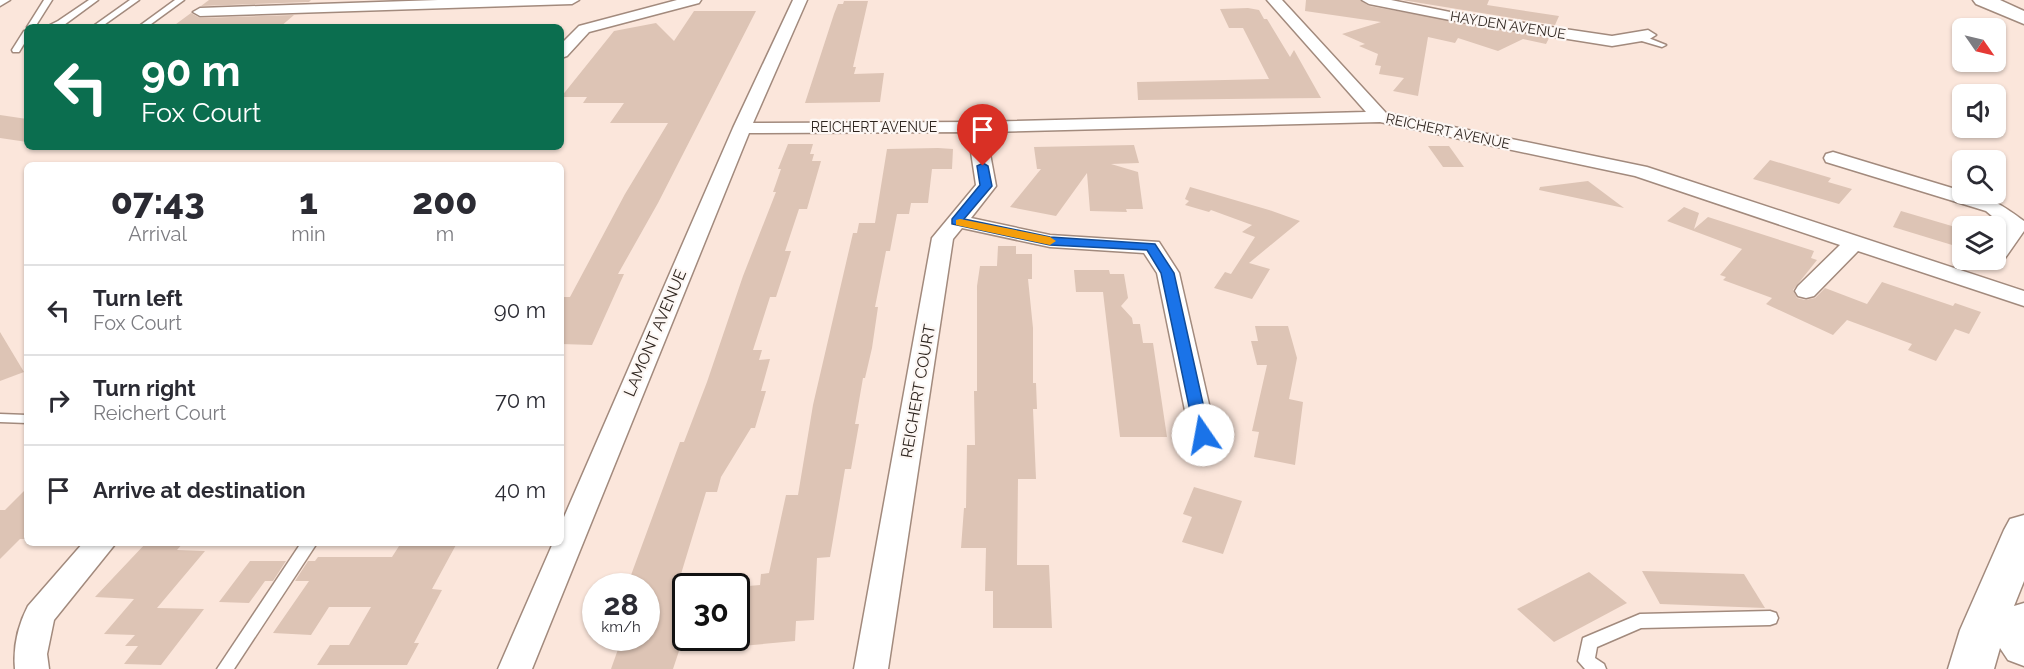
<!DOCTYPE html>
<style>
body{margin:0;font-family:Raleway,sans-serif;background:#f2f2f3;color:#2b2b33;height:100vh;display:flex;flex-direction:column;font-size:22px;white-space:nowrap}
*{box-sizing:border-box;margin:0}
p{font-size:20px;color:#7c7c81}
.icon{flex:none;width:33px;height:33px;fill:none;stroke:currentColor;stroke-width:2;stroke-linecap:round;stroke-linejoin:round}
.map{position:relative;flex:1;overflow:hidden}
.sheet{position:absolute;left:24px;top:162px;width:540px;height:384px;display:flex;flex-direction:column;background:#fff;border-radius:9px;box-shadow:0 2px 4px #0004}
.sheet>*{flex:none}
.hud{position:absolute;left:24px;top:24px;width:540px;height:126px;border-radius:9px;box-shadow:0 2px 4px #0004;background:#0b6e4f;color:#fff;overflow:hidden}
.needle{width:39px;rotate:124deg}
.tools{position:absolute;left:1952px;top:18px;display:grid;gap:12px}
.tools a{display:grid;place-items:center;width:54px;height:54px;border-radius:9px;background:#fff;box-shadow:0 2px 4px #0004;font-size:30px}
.speed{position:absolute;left:582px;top:573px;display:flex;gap:12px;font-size:30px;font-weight:700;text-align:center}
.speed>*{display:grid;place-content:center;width:78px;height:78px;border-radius:50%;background:#fff;box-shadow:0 2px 4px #0004;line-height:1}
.speed small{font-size:15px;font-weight:400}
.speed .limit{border:3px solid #111;border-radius:9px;background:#fff;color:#111}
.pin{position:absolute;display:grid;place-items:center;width:51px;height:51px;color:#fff;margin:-62px -26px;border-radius:50% 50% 50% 0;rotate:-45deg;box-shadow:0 0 6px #0007}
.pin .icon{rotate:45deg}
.me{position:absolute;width:66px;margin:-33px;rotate:348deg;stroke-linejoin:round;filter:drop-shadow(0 0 4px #0008)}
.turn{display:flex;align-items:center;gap:21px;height:126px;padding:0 18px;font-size:27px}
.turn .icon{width:78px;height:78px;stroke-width:2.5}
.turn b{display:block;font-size:42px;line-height:51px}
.eta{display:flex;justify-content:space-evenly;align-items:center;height:102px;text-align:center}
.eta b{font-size:36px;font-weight:800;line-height:42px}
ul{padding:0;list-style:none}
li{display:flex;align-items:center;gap:18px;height:90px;padding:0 18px;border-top:2px solid #e1e1e2}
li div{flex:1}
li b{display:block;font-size:22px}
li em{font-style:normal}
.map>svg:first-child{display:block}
</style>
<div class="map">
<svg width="2024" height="669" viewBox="0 0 2024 669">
<rect width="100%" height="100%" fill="#fbe6db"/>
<g fill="#ddc4b5">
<polygon points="209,0 311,0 309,2 201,6"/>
<polygon points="1306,0 1360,0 1369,6 1549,38 1546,44 1523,39 1498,51 1458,38 1455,43 1428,37 1418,96 1393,91 1404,78 1379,74 1381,66 1375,65 1378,54 1359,46 1365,44 1342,34 1381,22 1305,11"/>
<polygon points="1402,0 1489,0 1487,5 1559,16 1555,25"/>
<polygon points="844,1 868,1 853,67 856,67 854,74 884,73 880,102 805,103 834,14 838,4 843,4"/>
<polygon points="1248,8 1259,10 1264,19 1267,19 1290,57 1294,50 1321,98 1138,100 1137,82 1269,79 1243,28 1229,28 1220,9"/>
<polygon points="694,11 756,11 658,203 618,274 624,274 592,345 561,344 561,297 570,297 625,194 668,123 610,123 624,103 583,103 587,97 561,97 614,31 656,23 674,41"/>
<polygon points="191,13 200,18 294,15 280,27 172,27"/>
<polygon points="0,115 27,119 27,142 0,138"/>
<polygon points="788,144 813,144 810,154 814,154 812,161 821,161 807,209 799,209 785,251 791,251 776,297 770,297 753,350 762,350 759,360 770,359 761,391 766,391 755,428 751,428 721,477 717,492 706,492 674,597 686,597 686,630 673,669 611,669 622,638 646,638 646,586 627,586 680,442 684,442 707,382 743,276 776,192 773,192 781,169 778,169"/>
<polygon points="1134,145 1139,163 1111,164 1138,172 1143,209 1126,209 1127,212 1090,211 1087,173 1056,216 1010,207 1041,169 1037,169 1034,147"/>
<polygon points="1428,146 1449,146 1464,167 1443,167"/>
<polygon points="938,148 953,149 952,169 932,169 928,203 911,203 909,214 897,214 890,251 886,251 875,307 878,307 872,348 865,378 863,378 855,424 859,424 851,469 845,469 830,557 817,558 814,620 796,621 795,641 742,646 748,586 760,585 761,574 769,573 786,495 798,495 813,405 853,233 857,233 859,223 875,223 887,149"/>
<polygon points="1770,160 1831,178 1828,182 1852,189 1839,204 1753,179"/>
<polygon points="1588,181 1624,208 1539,190 1540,187"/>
<polygon points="1190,187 1269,210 1300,221 1249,263 1270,269 1252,299 1214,288 1225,272 1231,274 1255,237 1242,232 1252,225 1211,210 1209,212 1185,205 1189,201 1185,199"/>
<polygon points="1684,207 1699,213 1694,229 1708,217 1814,251 1811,258 1817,260 1793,290 1797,298 1805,300 1815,298 1825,288 1867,304 1882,282 1953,306 1955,303 1981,312 1969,334 1955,329 1936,361 1908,350 1912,344 1847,320 1833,335 1766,304 1772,298 1723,280 1726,277 1720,275 1742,249 1667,221"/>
<polygon points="1901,211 1962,229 1962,248 1893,227"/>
<polygon points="998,246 1016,246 1016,254 1032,254 1032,279 1028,279 1033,328 1033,383 1036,383 1037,409 1033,409 1036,479 1018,479 1017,565 1049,565 1052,628 993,628 993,591 985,591 986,548 961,548 964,508 966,508 967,445 975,445 974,391 977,391 977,286 980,266 997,266"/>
<polygon points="1074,270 1109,270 1110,274 1124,274 1128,298 1121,306 1132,318 1133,324 1140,324 1143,343 1153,343 1167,437 1120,437 1103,292 1076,292"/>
<polygon points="1255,326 1288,326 1297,358 1289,399 1303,402 1295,465 1254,457 1259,432 1252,431 1267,365 1257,365 1251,341 1258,341"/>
<polygon points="0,332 24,372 0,381"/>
<polygon points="1194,487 1242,501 1223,554 1182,542 1192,517 1183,514"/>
<polygon points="27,488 27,539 20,539 0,559 0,510 5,510"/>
<polygon points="146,543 183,543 177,550 205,551 157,608 204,609 161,665 124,664 138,646 125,646 135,635 104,634 134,599 95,597"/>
<polygon points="401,543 457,543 432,589 442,590 414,643 419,643 407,665 317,665 330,645 349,645 371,607 329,607 311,635 273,633 309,581 295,581 308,561 315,561 318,557 392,557"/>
<polygon points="250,561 286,561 273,581 265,581 249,603 219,602"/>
<polygon points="1642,571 1744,574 1765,608 1660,604"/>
<polygon points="1589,572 1627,603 1554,642 1517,609"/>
</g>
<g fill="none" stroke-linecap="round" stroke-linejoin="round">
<g stroke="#a28a7d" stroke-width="3">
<g id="service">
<polygon points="44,0 52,0 35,27 27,27"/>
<polygon points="89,0 98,0 64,25 46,27 58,21"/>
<polygon points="130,0 139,0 101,27 92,27"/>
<polygon points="175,0 184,0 147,27 138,27"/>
<polygon points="24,31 27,31 27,39 19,52 13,52 12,50"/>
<polygon points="1635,35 1641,35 1666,45 1662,47 1635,39"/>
<polygon points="0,414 27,415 27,423 0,422"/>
<polygon points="301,543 317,543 234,669 217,669"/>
<polygon points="1770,611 1776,613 1778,618 1776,623 1770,625 1641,628 1597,647 1595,658 1604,664 1606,669 1585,669 1578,661 1583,638 1640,614"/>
</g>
</g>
<g stroke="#a28a7d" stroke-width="3">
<g id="minor">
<polygon points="0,0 10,0 0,6"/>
<polygon points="438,0 579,0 572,4 200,16 193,12 200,8"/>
<polygon points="677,0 701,0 699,3 589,32 567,56 561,58 561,44 579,26"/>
<polygon points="793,0 807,0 753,123 976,122 1366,112 1267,0 1282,0 1386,113 1647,167 2024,291 2024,306 1858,251 1814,296 1806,298 1798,296 1795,291 1798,286 1840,245 1635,176 1380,122 986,132 996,186 971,218 1050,235 1159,242 1179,273 1216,435 1213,441 1203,444 1193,441 1190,435 1157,273 1144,253 1050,247 962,228 953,239 888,669 854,669 932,238 976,185 968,132 749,133 532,669 498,669 553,543 561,543 561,524 733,128"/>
<polygon points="1362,0 1391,0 1450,12 1612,36 1648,30 1656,35 1648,40 1612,46 1450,20 1369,4"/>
<path d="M1833 152 1962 191V194C1987 194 2005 207 2024 221V231L2003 261 1995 263 1987 261 1995 260V241L2005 227 1986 211 1826 162 1824 158 1826 154Z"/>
<path d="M83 543H116L54 620 47 654 49 669H15C13 648 18 625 28 606Z"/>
</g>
</g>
<g stroke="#a28a7d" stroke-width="3">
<g id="secondary">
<polygon points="1973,0 2000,0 2024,11 2024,24 1976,4"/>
<polygon points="2024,515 2024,581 2014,606 2024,603 2024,666 2008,660 2000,648 1994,669 1948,669 1960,630 2004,530 2010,519"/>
</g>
</g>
<use href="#service" fill="#fff" fill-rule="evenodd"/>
<use href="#minor" fill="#fff" fill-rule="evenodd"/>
<use href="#secondary" fill="#fff" fill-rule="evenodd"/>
</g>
<polygon fill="#1a73e8" stroke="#114b97" stroke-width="1.5" points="983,163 988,166 992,186 964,219 1050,237 1155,244 1174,273 1210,435 1208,439 1197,439 1195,435 1161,273 1147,250 1050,245 952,224 952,219 980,185 977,166"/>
<polygon fill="#f59e0b" points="960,219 1050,237 1056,241 1050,245 956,225 956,220"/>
<g text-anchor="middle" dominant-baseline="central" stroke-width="4.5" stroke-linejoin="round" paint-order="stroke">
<g font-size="14" fill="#2e251f" stroke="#fdf7f4">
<text transform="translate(1508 25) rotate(9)">HAYDEN AVENUE</text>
<text x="874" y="127">REICHERT AVENUE</text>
<text transform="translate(1448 131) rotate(12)">REICHERT AVENUE</text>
</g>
<g font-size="16" fill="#2e251f" stroke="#fdf7f4">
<text transform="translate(655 333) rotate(-67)">LAMONT AVENUE</text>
<text transform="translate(918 391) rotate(-80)">REICHERT COURT</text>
</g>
</g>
</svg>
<div class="tools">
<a><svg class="needle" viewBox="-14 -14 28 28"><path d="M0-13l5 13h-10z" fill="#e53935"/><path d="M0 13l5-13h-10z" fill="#7c7c81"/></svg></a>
<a><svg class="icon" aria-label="sound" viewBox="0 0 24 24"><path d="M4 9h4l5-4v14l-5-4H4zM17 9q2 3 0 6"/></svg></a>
<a><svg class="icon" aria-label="search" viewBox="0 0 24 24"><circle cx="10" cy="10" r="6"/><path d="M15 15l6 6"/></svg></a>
<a><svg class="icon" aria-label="layers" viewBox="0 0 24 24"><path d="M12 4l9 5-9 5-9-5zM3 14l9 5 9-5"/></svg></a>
</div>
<div class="speed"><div>28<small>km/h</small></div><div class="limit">30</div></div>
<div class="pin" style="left:983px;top:166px;background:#d93025"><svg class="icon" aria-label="arrive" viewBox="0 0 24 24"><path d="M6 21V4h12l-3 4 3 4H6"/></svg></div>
<svg class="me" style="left:1203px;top:435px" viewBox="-20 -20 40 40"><circle r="19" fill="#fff"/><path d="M0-13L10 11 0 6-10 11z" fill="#1a73e8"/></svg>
<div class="hud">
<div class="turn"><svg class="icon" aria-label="left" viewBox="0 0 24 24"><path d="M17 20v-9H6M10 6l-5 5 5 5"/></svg><div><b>90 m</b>Fox Court</div></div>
</div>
<section class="sheet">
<div class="eta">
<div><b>07:43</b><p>Arrival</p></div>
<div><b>1</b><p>min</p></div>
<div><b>200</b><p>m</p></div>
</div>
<ul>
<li><svg class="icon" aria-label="left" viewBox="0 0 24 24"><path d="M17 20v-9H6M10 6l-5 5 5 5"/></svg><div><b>Turn left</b><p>Fox Court</p></div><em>90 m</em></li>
<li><svg class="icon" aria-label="right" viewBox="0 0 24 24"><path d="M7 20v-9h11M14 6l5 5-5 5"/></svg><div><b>Turn right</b><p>Reichert Court</p></div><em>70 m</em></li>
<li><svg class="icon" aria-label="arrive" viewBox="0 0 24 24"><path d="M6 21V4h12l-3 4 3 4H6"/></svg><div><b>Arrive at destination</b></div><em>40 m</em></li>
</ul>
</section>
</div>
